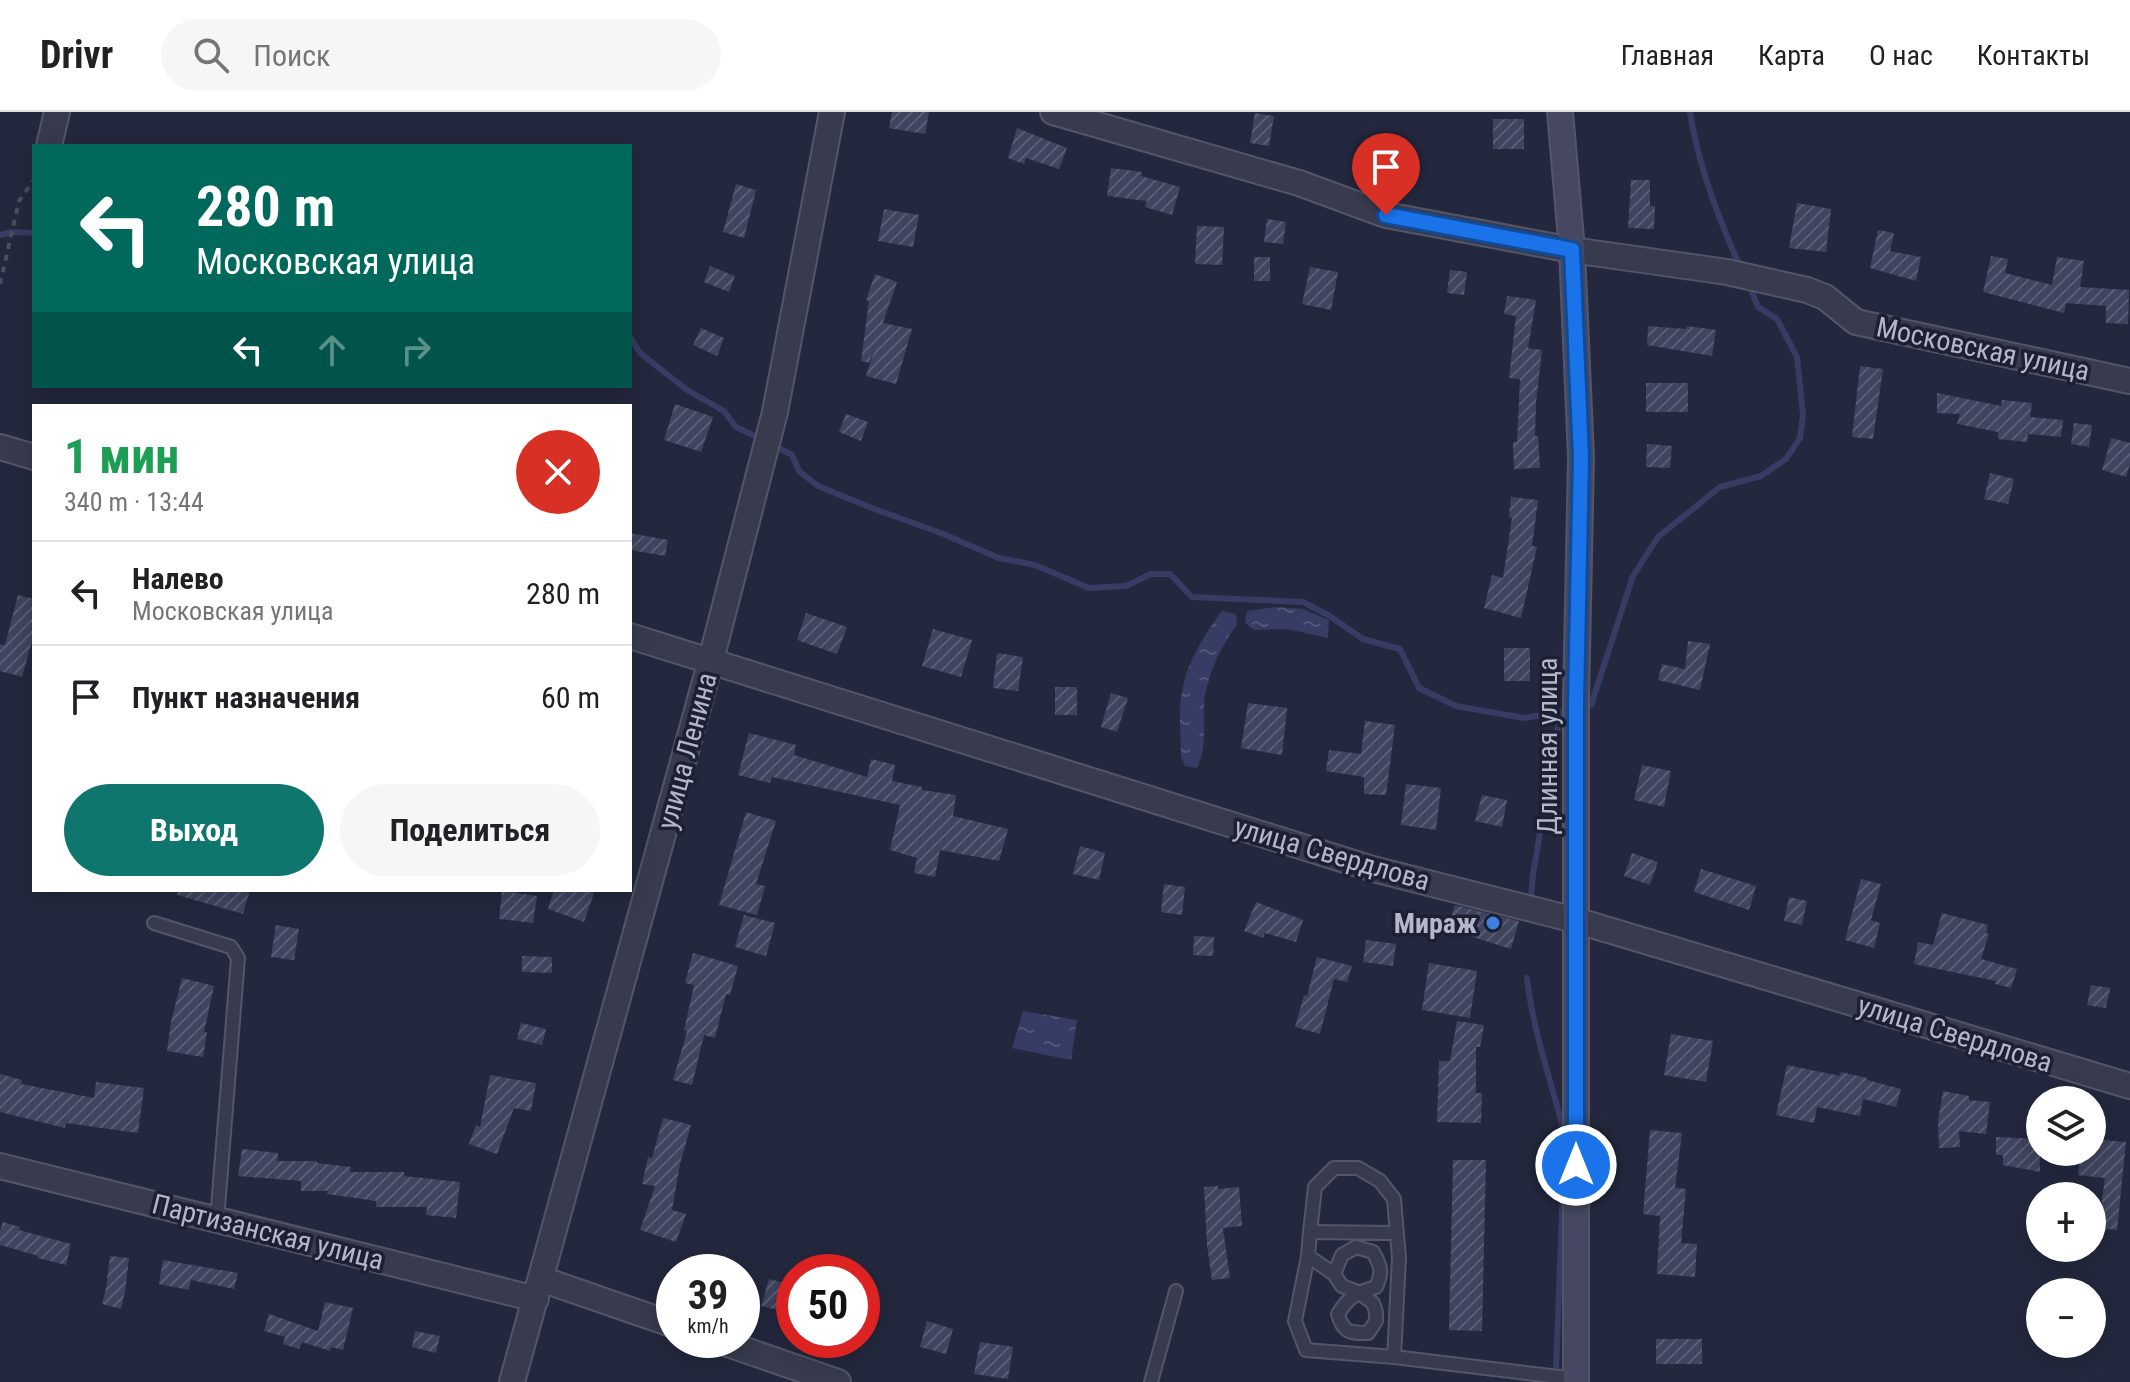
<!DOCTYPE html>
<html lang="ru">
<meta charset="utf-8">
<style>
body{margin:0;font-family:"Roboto Condensed",sans-serif;background:#f6f6f6;color:#202124;height:100vh;display:flex;flex-direction:column;font-size:30px;white-space:nowrap}
*{box-sizing:border-box;margin:0}
p{font-size:26px;color:#757577}
.icon{flex:none;width:44px;height:44px;fill:none;stroke:currentColor;stroke-width:2;stroke-linecap:round;stroke-linejoin:round}
.map{position:relative;flex:1;overflow:hidden}
.panel{position:absolute;left:32px;top:292px;width:600px;height:488px;display:flex;flex-direction:column;background:#fff;border-radius:0px;box-shadow:0 4px 20px #0003}
.panel>*{flex:none}
.banner{position:absolute;left:32px;top:32px;width:600px;height:244px;border-radius:0px;box-shadow:0 4px 20px #0003;background:#00695c;color:#fff;overflow:hidden}
.buttons{position:absolute;left:2026px;top:974px;display:grid;gap:16px}
.buttons a{display:grid;place-items:center;width:80px;height:80px;border-radius:50%;background:#fff;box-shadow:0 4px 20px #0003;font-size:40px}
.speed{position:absolute;left:656px;top:1142px;display:flex;gap:16px;font-size:40px;font-weight:700;text-align:center}
.speed>*{display:grid;place-content:center;width:104px;height:104px;border-radius:50%;background:#fff;box-shadow:0 4px 20px #0003;line-height:1}
.speed small{font-size:20px;font-weight:400}
.speed .limit{border:12px solid #d22;background:#fff;color:#111}
.pin{position:absolute;display:grid;place-items:center;width:68px;height:68px;color:#fff;margin:-82px -34px;border-radius:50% 50% 50% 0;rotate:-45deg;box-shadow:0 0 8px #0007}
.pin .icon{rotate:45deg}
.me{position:absolute;width:88px;margin:-44px;rotate:0deg;stroke-linejoin:round;filter:drop-shadow(0 0 6px #0008)}
.turn{display:flex;align-items:center;gap:28px;height:168px;padding:0 32px;font-size:36px}
.turn .icon{width:104px;height:104px;stroke-width:2.5}
.turn b{display:block;font-size:56px;line-height:68px}
.lanes{display:flex;align-items:center;height:76px;padding:0 32px;background:#0003;justify-content:center;gap:40px;direction:ltr}
.lanes .off{opacity:.35}
.round{display:grid;place-items:center;flex:none;width:84px;height:84px;border-radius:42px;background:#f6f6f6}
.head{display:flex;align-items:center;justify-content:space-between;height:136px;padding:0 32px}
h1{font-size:48px;font-weight:700;line-height:60px;color:#1e9e55}
.primary-button{display:flex;gap:16px;margin-top:auto;padding:16px 32px}
.primary-button a{flex:1;height:92px;border-radius:48px;background:#0f766e;color:#fff;font-size:32px;font-weight:700;line-height:92px;text-align:center}
.primary-button a+a{background:#f6f6f6;color:#202124}
ul{padding:0;list-style:none}
li{display:flex;align-items:center;gap:24px;height:104px;padding:0 32px;border-top:2px solid #e0e0e0}
li div{flex:1}
li b{display:block;font-size:30px}
li em{font-style:normal}
header{display:flex;align-items:center;gap:48px;box-sizing:border-box;height:112px;padding:0 40px;background:#fff;border-bottom:2px solid #e0e0e0}
header strong{font-size:38px}
nav{display:flex;gap:44px;margin-inline-start:auto;font-size:28px}
.search{width:560px;height:72px;background:#f6f6f6;display:flex;align-items:center;gap:20px;box-sizing:border-box;padding:0 28px;border-radius:44px;color:#757577;font-size:30px}
.map>svg:first-child{display:block}
</style>
<header>
<strong>Drivr</strong>
<div class="search"><svg class="icon" aria-label="search" viewBox="0 0 24 24"><circle cx="10" cy="10" r="6"/><path d="M15 15l6 6"/></svg>Поиск</div>
<nav><a>Главная</a><a>Карта</a><a>О нас</a><a>Контакты</a></nav>
</header>
<div class="map">
<svg width="2130" height="1270" viewBox="0 0 2130 1270">
<defs>
<pattern id="water-ripples" width="26" height="14" patternUnits="userSpaceOnUse" patternTransform="scale(2)"><rect width="26" height="14" fill="#363c63"/><path d="M2 4q2-2 4 0t4 0M15 11q2-2 4 0t4 0" fill="none" stroke="#515678"/></pattern>
<pattern id="building-hatch" width="6" height="6" patternUnits="userSpaceOnUse" patternTransform="scale(2)"><rect width="6" height="6" fill="#40445e"/><path d="M-1 1l2-2M0 6l6-6M5 7l2-2" fill="none" stroke="#595d74"/></pattern>
</defs>
<rect width="100%" height="100%" fill="#24283e"/>
<g fill="url(#water-ripples)">
<polygon points="1276,495 1303,497 1329,508 1328,526 1287,517 1254,518 1245,511 1247,499"/>
<path d="M1222 499 1236 502 1237 513C1221 533 1205 568 1204 594 1203 616 1207 636 1197 656L1185 654 1181 645C1181 624 1178 600 1182 580 1187 550 1204 523 1222 499Z"/>
<polygon points="1023,899 1077,908 1071,948 1012,936"/>
</g>
<g fill="none" stroke-linecap="round" stroke-linejoin="round">
<g stroke="#363c63" stroke-width="6">
<path d="M1690 0C1698 54 1719 108 1741 157"/>
<polyline points="0,123 11,120 34,121"/>
<polyline points="630,225 640,241 687,278 724,299 736,315 761,327"/>
<polyline points="771,332 792,343 799,359 818,374 877,398 941,421 999,446 1035,453 1089,476 1126,474 1151,462 1170,462 1192,485 1303,490 1328,503 1363,527 1400,537 1419,576 1456,594 1524,606 1572,598"/>
<polyline points="1582,596 1591,593 1633,464 1658,425 1720,375 1761,364 1786,347 1800,326 1803,303 1797,245 1777,207 1758,195 1748,171"/>
<polyline points="1531,785 1533,762 1560,602"/>
<path d="M1527 866C1533 920 1552 971 1565 1024"/>
<polyline points="1556,1259 1564,1047"/>
</g>
</g>
<g fill="url(#building-hatch)">
<polygon points="892,0 929,0 925,22 889,16"/>
<polygon points="1255,1 1274,4 1269,34 1250,31"/>
<rect x="1493" y="7" width="31" height="30"/>
<polygon points="1017,16 1067,36 1059,57 1026,46 1024,52 1008,46"/>
<polygon points="1111,56 1142,60 1141,64 1180,75 1172,103 1145,95 1147,89 1107,84"/>
<polygon points="1631,68 1650,68 1650,94 1655,94 1654,117 1628,116"/>
<polygon points="736,72 756,78 744,126 723,120"/>
<polygon points="1797,91 1831,97 1826,140 1789,136"/>
<polygon points="884,97 919,103 913,135 878,129"/>
<polygon points="1267,107 1286,110 1283,132 1264,130"/>
<polygon points="1197,114 1224,115 1222,153 1195,152"/>
<polygon points="1878,118 1894,121 1890,139 1921,145 1916,169 1870,156"/>
<polygon points="1991,144 2008,147 2005,161 2052,173 2057,145 2084,149 2080,175 2129,178 2128,212 2106,211 2106,194 2066,191 2064,201 1983,180"/>
<rect x="1254" y="145" width="16" height="24"/>
<polygon points="710,154 735,164 729,180 704,170"/>
<polygon points="1310,155 1338,160 1331,198 1302,192"/>
<polygon points="1450,158 1467,160 1464,183 1447,181"/>
<polygon points="875,162 897,170 883,211 912,217 896,272 866,264 876,232 869,251 861,249 869,189 866,188"/>
<polygon points="1507,184 1536,188 1528,236 1542,238 1536,291 1535,324 1538,324 1540,356 1514,357 1513,330 1517,330 1520,267 1509,266 1516,204 1504,202"/>
<polygon points="1648,214 1686,217 1687,214 1716,218 1712,244 1647,233"/>
<polygon points="701,216 724,226 717,244 693,233"/>
<polygon points="1860,254 1883,257 1873,327 1852,325"/>
<rect x="1646" y="271" width="42" height="29"/>
<polygon points="1937,281 2001,294 2002,288 2032,291 2030,305 2063,308 2061,325 2028,322 2027,330 1998,327 1998,320 1957,312 1960,302 1937,301"/>
<polygon points="675,292 713,305 701,340 664,328"/>
<polygon points="846,302 868,310 861,329 839,320"/>
<polygon points="2074,311 2092,313 2089,335 2071,332"/>
<polygon points="2111,326 2130,331 2130,352 2126,365 2102,358"/>
<polygon points="1647,332 1672,334 1670,356 1646,355"/>
<polygon points="1990,361 2014,367 2008,392 1984,387"/>
<polygon points="1511,385 1538,388 1532,434 1537,435 1521,506 1484,496 1492,463 1503,466 1512,406 1509,405"/>
<polygon points="630,421 668,428 665,444 630,438"/>
<polygon points="18,483 34,487 34,522 22,565 0,559 0,532 5,533"/>
<polygon points="806,501 847,515 837,542 797,528"/>
<polygon points="933,517 972,528 961,565 922,554"/>
<polygon points="1688,529 1710,532 1700,578 1658,568 1662,552 1685,557"/>
<rect x="1504" y="536" width="26" height="33"/>
<polygon points="997,541 1023,545 1018,579 993,576"/>
<rect x="1055" y="575" width="22" height="28"/>
<polygon points="1111,581 1128,586 1117,620 1101,615"/>
<polygon points="1248,591 1287,596 1282,643 1241,636"/>
<polygon points="1365,609 1395,613 1386,683 1364,682 1364,665 1326,659 1329,638 1361,642"/>
<polygon points="749,621 796,633 794,643 867,665 871,647 895,653 892,669 922,675 922,678 956,683 953,704 1008,717 999,749 940,738 935,765 914,761 917,746 890,738 900,693 772,665 770,671 738,663"/>
<polygon points="1642,653 1671,659 1664,695 1634,688"/>
<polygon points="1406,672 1441,676 1436,718 1401,713"/>
<polygon points="1482,683 1507,688 1502,715 1475,709"/>
<polygon points="746,700 776,709 756,772 765,774 757,803 719,793"/>
<polygon points="1080,734 1105,741 1099,768 1073,762"/>
<polygon points="1632,741 1658,750 1650,773 1624,764"/>
<polygon points="1701,757 1756,774 1749,798 1694,780"/>
<polygon points="1861,767 1881,772 1871,808 1880,811 1874,836 1845,828"/>
<polygon points="1164,772 1185,775 1182,803 1161,800"/>
<polygon points="178,778 250,778 243,802 177,783"/>
<polygon points="554,778 585,778 594,781 584,810 548,797"/>
<polygon points="502,779 537,784 533,811 499,807"/>
<polygon points="1789,785 1807,789 1802,813 1784,809"/>
<polygon points="1256,790 1303,808 1296,830 1265,821 1263,826 1244,819"/>
<polygon points="1455,793 1519,809 1511,837 1447,817"/>
<polygon points="1942,801 1988,813 1986,821 1989,822 1981,847 2017,857 2011,876 1995,872 1996,869 1914,852 1918,830 1933,833"/>
<polygon points="744,803 775,811 766,844 735,835"/>
<polygon points="276,813 299,817 294,848 271,845"/>
<polygon points="1194,824 1214,825 1213,844 1193,843"/>
<polygon points="1366,828 1396,832 1393,854 1363,850"/>
<polygon points="693,841 738,854 730,883 726,882 715,926 704,923 692,973 673,968 687,919 684,919 694,873 685,871"/>
<polygon points="522,844 552,845 552,861 522,860"/>
<polygon points="1317,845 1352,854 1347,870 1334,867 1320,922 1295,915 1304,883 1307,884"/>
<polygon points="1429,851 1477,859 1470,906 1422,898"/>
<polygon points="182,866 214,874 204,920 207,920 203,945 167,939 171,910"/>
<polygon points="2091,873 2110,876 2106,896 2087,893"/>
<polygon points="1457,909 1484,913 1480,935 1476,935 1476,981 1482,981 1481,1011 1437,1010 1439,949 1450,949"/>
<polygon points="521,911 546,917 542,933 517,927"/>
<polygon points="1671,922 1713,929 1706,970 1664,963"/>
<polygon points="1787,953 1840,964 1841,960 1867,966 1867,968 1901,977 1896,995 1863,987 1860,1004 1817,995 1814,1011 1776,1003"/>
<polygon points="0,962 22,968 21,972 94,986 96,970 144,976 138,1021 66,1011 65,1016 0,1000"/>
<polygon points="490,963 536,971 531,999 514,996 497,1042 469,1032 476,1013 480,1015"/>
<polygon points="1943,979 1969,984 1969,988 1990,990 1986,1022 1959,1019 1960,1035 1939,1036 1938,1009"/>
<polygon points="663,1006 691,1013 680,1052 672,1098 686,1102 676,1130 640,1118 655,1074 642,1072 648,1045 652,1046"/>
<polygon points="1650,1018 1682,1021 1675,1076 1686,1077 1681,1131 1697,1132 1695,1165 1657,1162 1660,1104 1643,1102"/>
<polygon points="1996,1025 2040,1027 2040,1060 2003,1053 2003,1043 1996,1043"/>
<polygon points="2092,1027 2126,1030 2117,1118 2098,1116 2105,1066 2078,1063 2081,1040 2092,1040"/>
<polygon points="242,1037 278,1041 277,1049 317,1049 317,1051 351,1055 350,1060 404,1060 404,1064 460,1070 456,1106 426,1103 427,1095 376,1095 376,1089 327,1082 328,1079 301,1079 301,1069 238,1064"/>
<polygon points="1453,1048 1486,1048 1482,1219 1449,1218"/>
<polygon points="1218,1074 1218,1077 1239,1075 1242,1114 1223,1116 1230,1166 1212,1168 1207,1133 1204,1075"/>
<polygon points="3,1110 20,1115 19,1118 71,1132 66,1153 38,1146 38,1144 0,1133 0,1119"/>
<polygon points="110,1144 129,1146 125,1180 121,1197 102,1192 106,1176"/>
<polygon points="163,1148 238,1161 234,1177 191,1168 189,1178 159,1172"/>
<polygon points="769,1167 789,1172 782,1199 761,1194"/>
<polygon points="325,1190 353,1196 343,1238 331,1235 330,1239 302,1230 299,1237 283,1232 285,1225 264,1219 269,1202 318,1219"/>
<polygon points="927,1209 953,1217 946,1242 920,1235"/>
<polygon points="415,1219 440,1224 436,1241 412,1235"/>
<rect x="1656" y="1227" width="46" height="25"/>
<polygon points="980,1230 1013,1235 1008,1267 974,1262"/>
</g>
<g fill="none" stroke-linecap="round" stroke-linejoin="round">
<g stroke="#535669" stroke-width="16">
<g id="service">
<polyline points="154,811 231,835 238,846 217,1108"/>
<polyline points="1308,1144 1295,1209 1306,1238 1394,1245 1399,1146 1394,1087 1380,1069 1358,1056 1334,1056 1315,1075 1310,1120"/>
<path d="M1334 1162 1342 1143 1356 1135 1373 1140C1381 1154 1383 1160 1376 1175 1356 1181 1349 1184 1338 1202 1343 1221 1350 1221 1368 1221L1376 1209V1200L1373 1191 1358 1180 1342 1174 1334 1162 1308 1144 1310 1120 1397 1121"/>
<polyline points="1394,1245 1576,1267"/>
<polyline points="1151,1270 1176,1179"/>
</g>
</g>
<g stroke="#535669" stroke-width="28">
<g id="minor">
<polyline points="1053,0 1299,71 1386,103 1572,138 1727,160 1807,178 1825,185 1856,210 2130,269"/>
<polyline points="49,34 57,0"/>
<polyline points="0,335 34,345"/>
<polyline points="630,524 1373,757 1575,808 2130,974"/>
<polyline points="0,1054 536,1187"/>
<polyline points="541,1167 674,1213"/>
<polyline points="716,1228 838,1270"/>
<polyline points="512,1270 711,548 775,300 832,0"/>
</g>
</g>
<g stroke="#535669" stroke-width="28">
<polyline id="secondary" points="1560,0 1572,138 1581,345 1576,590 1576,1270"/>
</g>
<polyline stroke="#44525c" stroke-width="4" stroke-dasharray="6 6" stroke-linecap="butt" points="0,172 19,89 34,68"/>
<use href="#service" stroke="#383b4e" stroke-width="12"/>
<use href="#minor" stroke="#383b4e" stroke-width="24"/>
<use href="#secondary" stroke="#464861" stroke-width="24"/>
</g>
<g fill="none" stroke-linecap="round" stroke-linejoin="round">
<g stroke="#114b97" stroke-width="20">
<polyline id="route" points="1386,103 1572,138 1581,345 1576,590 1576,1053"/>
</g>
<use href="#route" stroke="#1a73e8" stroke-width="14"/>
</g>
<circle fill="#3f7fe0" stroke="#1d2033" stroke-width="3" cx="1493" cy="811" r="8"/>
<g text-anchor="middle" dominant-baseline="central" stroke-width="7" stroke-linejoin="round" paint-order="stroke">
<g font-size="28" fill="#b4b6c9" stroke="#1d2033">
<text transform="translate(1983 237) rotate(12)">Московская улица</text>
<text transform="translate(1547 634) rotate(-90)">Длинная улица</text>
<text transform="translate(687 639) rotate(-75)">улица Ленина</text>
<text transform="translate(1332 742) rotate(16)">улица Свердлова</text>
<text transform="translate(1955 922) rotate(17)">улица Свердлова</text>
<text transform="translate(268 1120) rotate(14)">Партизанская улица</text>
</g>
<g font-size="28" font-weight="bold" fill="#b4b6c9" stroke="#1d2033" text-anchor="end">
<text x="1477" y="811">Мираж</text>
</g>
</g>
</svg>
<div class="buttons">
<a><svg class="icon" aria-label="layers" viewBox="0 0 24 24"><path d="M12 4l9 5-9 5-9-5zM3 14l9 5 9-5"/></svg></a>
<a>+</a>
<a>−</a>
</div>
<div class="speed"><div>39<small>km/h</small></div><div class="limit">50</div></div>
<div class="pin" style="left:1386px;top:103px;background:#d93025"><svg class="icon" aria-label="arrive" viewBox="0 0 24 24"><path d="M6 21V4h12l-3 4 3 4H6"/></svg></div>
<svg class="me" style="left:1576px;top:1053px" viewBox="-20 -20 40 40"><circle r="17" fill="#1a73e8" stroke="#fff" stroke-width="3"/><path d="M0-11L8 9 0 5-8 9z" fill="#fff"/></svg>
<div class="banner">
<div class="turn"><svg class="icon" aria-label="left" viewBox="0 0 24 24"><path d="M17 20v-9H6M10 6l-5 5 5 5"/></svg><div><b>280 m</b>Московская улица</div></div>
<div class="lanes"><svg class="icon" aria-label="left" viewBox="0 0 24 24"><path d="M17 20v-9H6M10 6l-5 5 5 5"/></svg><svg class="icon off" aria-label="ahead" viewBox="0 0 24 24"><path d="M12 20V5M6 11l6-6 6 6"/></svg><svg class="icon off" aria-label="right" viewBox="0 0 24 24"><path d="M7 20v-9h11M14 6l5 5-5 5"/></svg></div>
</div>
<section class="panel">
<div class="head"><div><h1>1 мин</h1><p>340 m · 13:44</p></div><a class="round" style="background:#d93025;color:#fff"><svg class="icon" aria-label="close" viewBox="0 0 24 24"><path d="M6 6l12 12M18 6L6 18"/></svg></a></div>
<ul>
<li><svg class="icon" aria-label="left" viewBox="0 0 24 24"><path d="M17 20v-9H6M10 6l-5 5 5 5"/></svg><div><b>Налево</b><p>Московская улица</p></div><em>280 m</em></li>
<li><svg class="icon" aria-label="arrive" viewBox="0 0 24 24"><path d="M6 21V4h12l-3 4 3 4H6"/></svg><div><b>Пункт назначения</b></div><em>60 m</em></li>
</ul>
<div class="primary-button"><a>Выход</a><a>Поделиться</a></div>
</section>
</div>
